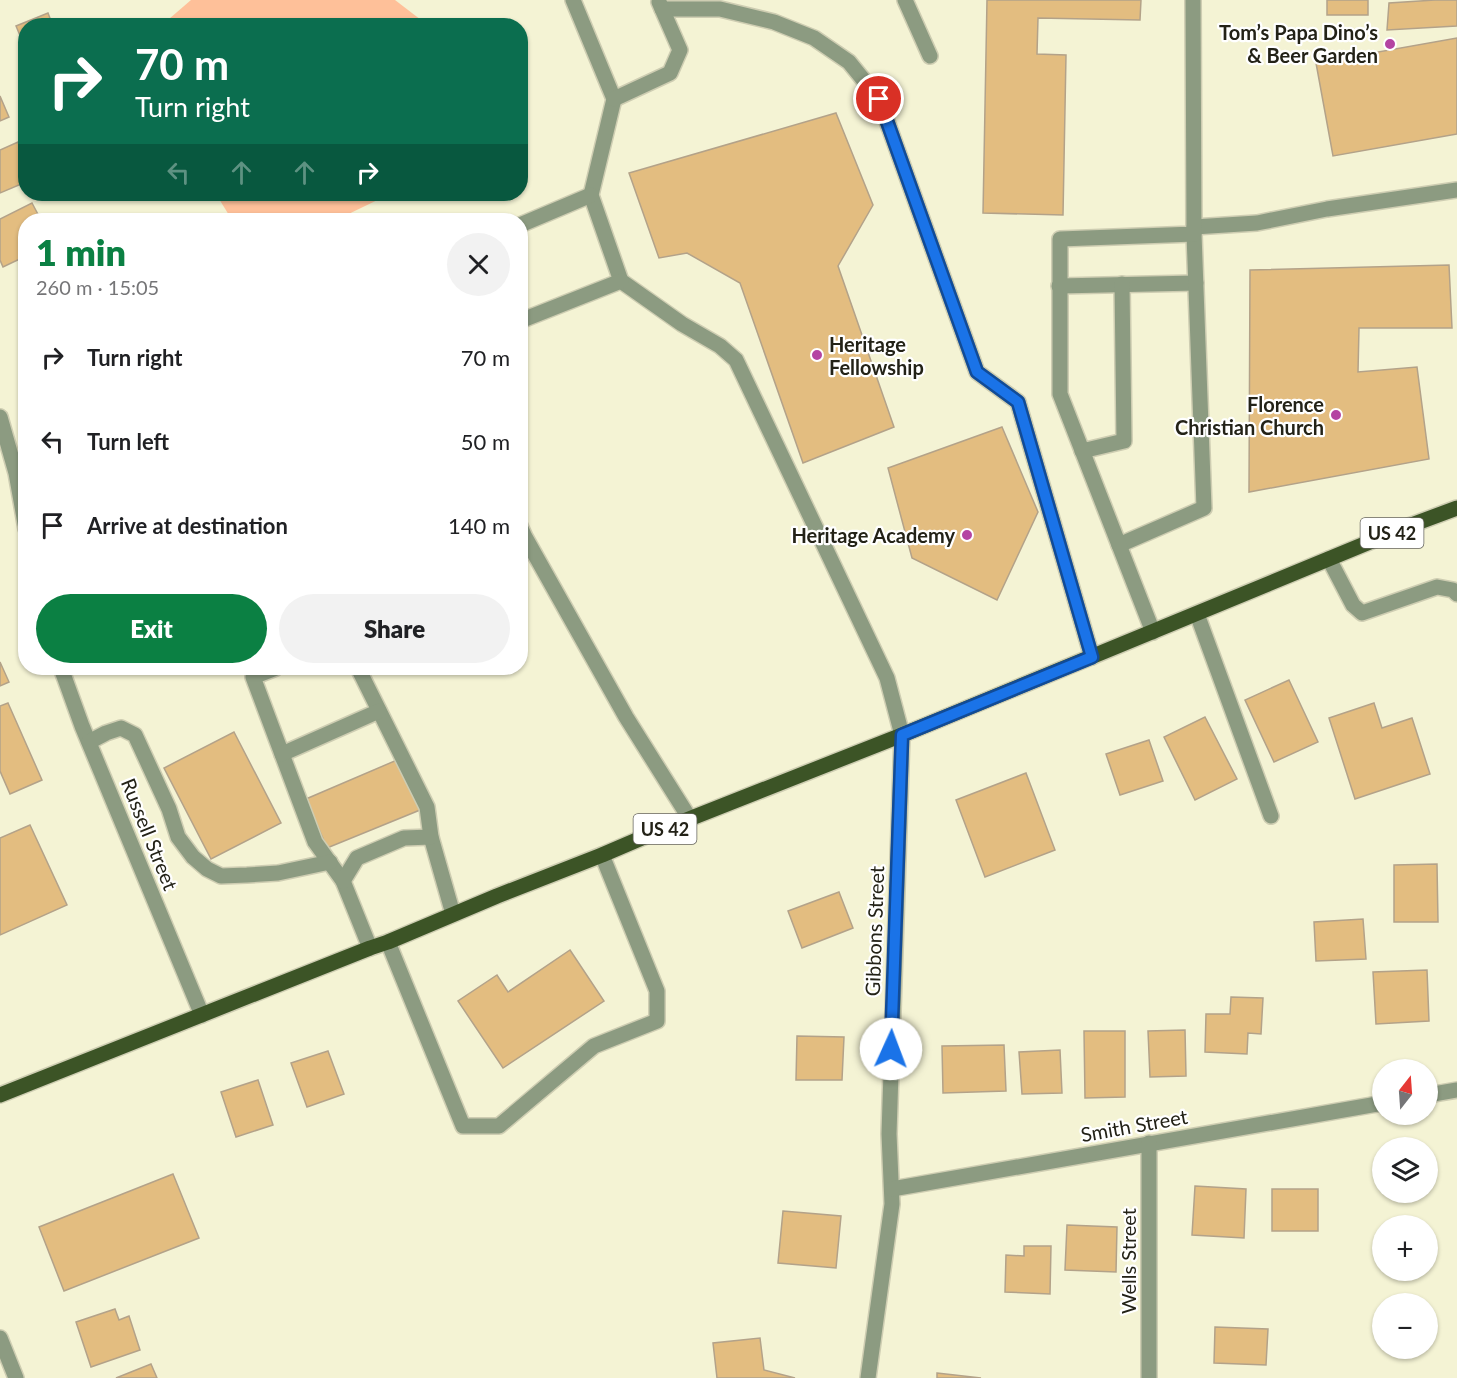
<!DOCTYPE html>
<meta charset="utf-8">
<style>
body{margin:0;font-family:Lato,sans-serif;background:#f2f2f2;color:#202124;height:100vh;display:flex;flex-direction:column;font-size:22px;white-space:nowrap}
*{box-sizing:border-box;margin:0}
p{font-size:20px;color:#757577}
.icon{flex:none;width:33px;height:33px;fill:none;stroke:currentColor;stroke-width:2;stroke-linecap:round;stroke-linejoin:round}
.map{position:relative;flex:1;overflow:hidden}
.sheet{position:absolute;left:18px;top:213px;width:510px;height:462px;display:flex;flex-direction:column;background:#fff;border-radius:24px;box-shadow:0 2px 4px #0004}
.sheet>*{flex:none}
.hud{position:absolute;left:18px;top:18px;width:510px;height:183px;border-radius:24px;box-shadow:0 2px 4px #0004;background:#0b6e4f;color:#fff;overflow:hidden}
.needle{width:39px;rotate:17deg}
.controls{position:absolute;left:1372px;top:1059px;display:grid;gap:12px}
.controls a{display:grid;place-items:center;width:66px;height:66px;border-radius:50%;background:#fff;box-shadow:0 2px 4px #0004;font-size:30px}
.pin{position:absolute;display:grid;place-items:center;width:51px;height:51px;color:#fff;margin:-26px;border:3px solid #fff;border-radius:50%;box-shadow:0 2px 6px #0007}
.me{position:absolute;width:66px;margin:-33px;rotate:2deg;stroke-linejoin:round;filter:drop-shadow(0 0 4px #0008)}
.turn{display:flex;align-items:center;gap:21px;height:126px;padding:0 18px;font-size:27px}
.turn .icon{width:78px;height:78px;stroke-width:2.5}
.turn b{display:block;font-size:42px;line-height:51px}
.lanes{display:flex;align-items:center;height:57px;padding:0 18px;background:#0003;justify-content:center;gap:30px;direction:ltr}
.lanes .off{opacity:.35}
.round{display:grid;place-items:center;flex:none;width:63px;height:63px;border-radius:32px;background:#f2f2f2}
.summary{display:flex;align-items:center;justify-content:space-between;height:102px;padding:0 18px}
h1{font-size:36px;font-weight:800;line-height:45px;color:#0b8043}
.cta{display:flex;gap:12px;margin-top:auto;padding:12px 18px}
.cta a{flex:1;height:69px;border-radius:36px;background:#0b8043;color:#fff;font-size:24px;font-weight:800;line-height:69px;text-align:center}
.cta a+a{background:#f2f2f2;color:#202124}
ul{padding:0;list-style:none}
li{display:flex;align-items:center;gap:18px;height:84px;padding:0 18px}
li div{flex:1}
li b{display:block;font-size:22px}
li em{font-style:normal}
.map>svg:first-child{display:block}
</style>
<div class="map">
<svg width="1457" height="1378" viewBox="0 0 1457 1378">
<rect width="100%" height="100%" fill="#f4f3d4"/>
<g fill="#fec099">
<polygon points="191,0 395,0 425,23 427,25 162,25"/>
<polygon points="216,194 390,194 336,220 232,220"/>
</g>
<g fill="#e3bd80" stroke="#b3a289" stroke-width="1.5">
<polygon points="987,0 1141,0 1140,20 1038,18 1037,54 1066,55 1063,215 983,213"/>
<rect x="1327" y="0" width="41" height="15"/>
<polygon points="1435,0 1457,0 1457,26 1387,30 1389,3"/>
<polygon points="48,13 53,26 26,26 26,50 16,26"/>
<polygon points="1457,38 1457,134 1333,156 1316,63"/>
<polygon points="0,96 9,117 0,121"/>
<polygon points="836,113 873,205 838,266 894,427 803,463 740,283 687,253 659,258 629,173"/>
<polygon points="18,142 26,160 26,182 0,193 0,150"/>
<polygon points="32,203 41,220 26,220 26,256 3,267 0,260 0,219"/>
<polygon points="1449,265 1452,328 1359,328 1358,372 1417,367 1429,459 1249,492 1250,270"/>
<polygon points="1002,427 1038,512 997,600 912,558 888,468"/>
<polygon points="0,662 9,682 0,686"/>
<polygon points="1289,680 1318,742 1274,762 1245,700"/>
<polygon points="8,703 42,780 10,794 0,771 0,706"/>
<polygon points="1374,703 1382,728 1412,718 1430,774 1355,799 1329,718"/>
<polygon points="1205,717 1237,779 1195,800 1164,737"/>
<polygon points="234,732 281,823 211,859 164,768"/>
<polygon points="1149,740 1163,781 1120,795 1106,754"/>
<polygon points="397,760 420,810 327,848 306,799"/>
<polygon points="1026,773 1055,850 985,877 956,800"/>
<polygon points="30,825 67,905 0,935 0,838"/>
<polygon points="1437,864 1438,922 1394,922 1394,865"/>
<polygon points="839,892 853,928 802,948 788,911"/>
<polygon points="1363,919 1366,959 1316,961 1314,922"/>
<polygon points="570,950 604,1001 503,1068 458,1001 497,975 508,992"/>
<polygon points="1427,970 1429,1021 1376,1024 1373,972"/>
<polygon points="1231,997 1263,998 1261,1034 1248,1033 1247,1054 1205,1052 1206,1014 1230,1014"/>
<polygon points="1185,1030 1186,1076 1150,1077 1148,1031"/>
<polygon points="1084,1031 1125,1031 1125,1097 1085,1098"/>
<polygon points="797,1036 844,1037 842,1080 796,1080"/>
<polygon points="1004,1045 1006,1091 943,1093 942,1046"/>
<polygon points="1060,1050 1062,1093 1022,1094 1019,1052"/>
<polygon points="328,1051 344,1094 307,1107 291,1063"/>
<polygon points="258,1080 273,1125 236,1137 221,1092"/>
<polygon points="173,1174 199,1238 64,1291 39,1227"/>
<polygon points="1195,1186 1246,1189 1244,1238 1192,1235"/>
<rect x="1272" y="1189" width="46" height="42"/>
<polygon points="783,1211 841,1216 836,1268 778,1263"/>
<polygon points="1067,1225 1117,1227 1116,1272 1065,1270"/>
<polygon points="1024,1246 1051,1246 1050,1294 1005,1292 1006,1255 1024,1256"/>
<polygon points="115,1309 119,1320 129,1316 140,1350 91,1367 76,1322"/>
<polygon points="1215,1327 1268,1329 1266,1365 1214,1363"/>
<polygon points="760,1338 764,1370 795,1378 717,1378 713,1343"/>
<polygon points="151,1364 157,1378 116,1378"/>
<polygon points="937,1373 981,1378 937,1378"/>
</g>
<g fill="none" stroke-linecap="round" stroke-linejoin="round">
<g stroke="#cecdb2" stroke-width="18">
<g id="minor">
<polyline points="573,0 614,99 591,195 621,281 682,324 720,346 736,360 887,678 902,735 889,1134 892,1204 868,1378"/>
<polyline points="905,0 930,56"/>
<polyline points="662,9 720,9 774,22 814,38 849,62 879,99 977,372 1018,402 1092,657"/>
<polyline points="614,99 670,73 680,50 659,2"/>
<polyline points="520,225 591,195"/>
<polyline points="1194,227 1257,223 1327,209 1457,190"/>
<polyline points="1059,286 1196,283"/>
<polyline points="520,321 621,281"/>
<polyline points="0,417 16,473 26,529"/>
<polyline points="1082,451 1124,441 1122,284"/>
<polyline points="520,526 525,537 626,717 690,819"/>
<polyline points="1119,545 1204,508 1194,234"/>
<polyline points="1329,559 1353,605 1362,613 1437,587 1453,590 1457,594"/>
<polyline points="1197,614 1271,816"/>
<polyline points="1153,632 1060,394 1060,239 1194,234 1193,0"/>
<polyline points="61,668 82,726 202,1015"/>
<polyline points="276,668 253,677 315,842 343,881 370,948"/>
<polyline points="358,668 427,807 431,837 453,914"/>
<polyline points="89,742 106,733 121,728 135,735 169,809 178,837 193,857 207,869 221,876 247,875 278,873 330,862"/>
<polyline points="282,754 379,711"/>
<polyline points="343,881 357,858 404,838 431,837"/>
<polyline points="388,942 463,1126 499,1126 594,1046 657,1021 657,991 602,855"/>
<polyline points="1428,1095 1457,1090"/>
<polyline points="892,1189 1383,1103"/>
<polyline points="0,1338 16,1378"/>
<polyline points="1149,1378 1149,1143"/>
</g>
</g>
<g stroke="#cecdb2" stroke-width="18">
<polyline id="major" points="0,1095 370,948 388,942 497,896 602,855 651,834 902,735 1406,527 1457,508"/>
</g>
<use href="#minor" stroke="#8c9b81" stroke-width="15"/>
<use href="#major" stroke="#3c5426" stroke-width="15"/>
</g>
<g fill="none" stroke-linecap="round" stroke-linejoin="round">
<g stroke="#114b97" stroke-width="15">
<polyline id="route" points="879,99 977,372 1018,402 1092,657 902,735 891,1049"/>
</g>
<use href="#route" stroke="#1a73e8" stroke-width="10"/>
</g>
<g fill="#b444a2" stroke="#fff" stroke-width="2">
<circle cx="1390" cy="44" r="6"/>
<circle cx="817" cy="355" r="6"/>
<circle cx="1336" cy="415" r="6"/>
<circle cx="967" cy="535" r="6"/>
</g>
<g text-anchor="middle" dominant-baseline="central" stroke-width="4.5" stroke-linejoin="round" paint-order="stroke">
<g fill="#fff" stroke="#65645d" stroke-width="1.5">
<rect x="1360.5" y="518" width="63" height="30" rx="4.5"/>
<rect x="633.5" y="814" width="63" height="30" rx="4.5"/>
</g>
<g font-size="18" font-weight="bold" fill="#232217">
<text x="1392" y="533">US 42</text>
<text x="665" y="829">US 42</text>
</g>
<g font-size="20" font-weight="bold" fill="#232217" stroke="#fff" text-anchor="end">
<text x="1378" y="32">Tom’s Papa Dino’s<tspan x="1378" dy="23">&amp; Beer Garden</tspan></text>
<text x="829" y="344" text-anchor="start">Heritage<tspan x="829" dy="23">Fellowship</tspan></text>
<text x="1324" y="404">Florence<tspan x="1324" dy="23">Christian Church</tspan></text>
<text x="955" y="535">Heritage Academy</text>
</g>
<g font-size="20" fill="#232217" stroke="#fff">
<text transform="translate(150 834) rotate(68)">Russell Street</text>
<text transform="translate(874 931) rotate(-88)">Gibbons Street</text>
<text transform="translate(1134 1125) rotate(-10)">Smith Street</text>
<text transform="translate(1128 1261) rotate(-90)">Wells Street</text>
</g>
</g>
</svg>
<div class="controls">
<a><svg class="needle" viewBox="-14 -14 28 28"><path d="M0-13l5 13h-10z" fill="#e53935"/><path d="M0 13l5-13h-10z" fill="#757577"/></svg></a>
<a><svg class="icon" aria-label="layers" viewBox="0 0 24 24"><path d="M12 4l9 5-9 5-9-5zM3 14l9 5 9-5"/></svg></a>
<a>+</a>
<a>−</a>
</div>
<div class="pin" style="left:879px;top:99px;background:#d93025"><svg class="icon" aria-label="arrive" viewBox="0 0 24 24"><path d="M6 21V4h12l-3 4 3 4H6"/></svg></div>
<svg class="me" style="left:891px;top:1049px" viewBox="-20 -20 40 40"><circle r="19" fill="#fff"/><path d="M0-13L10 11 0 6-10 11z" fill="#1a73e8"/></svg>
<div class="hud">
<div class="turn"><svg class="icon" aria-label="right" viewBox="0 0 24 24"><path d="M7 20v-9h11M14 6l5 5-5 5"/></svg><div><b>70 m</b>Turn right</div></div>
<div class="lanes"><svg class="icon off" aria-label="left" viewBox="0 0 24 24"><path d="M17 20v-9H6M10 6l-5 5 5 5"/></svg><svg class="icon off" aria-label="ahead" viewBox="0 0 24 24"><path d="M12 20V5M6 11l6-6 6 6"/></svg><svg class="icon off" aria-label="ahead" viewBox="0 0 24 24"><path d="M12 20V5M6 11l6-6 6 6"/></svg><svg class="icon" aria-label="right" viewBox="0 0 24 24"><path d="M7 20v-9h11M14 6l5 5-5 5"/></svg></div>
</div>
<section class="sheet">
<div class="summary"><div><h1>1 min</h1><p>260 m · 15:05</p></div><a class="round"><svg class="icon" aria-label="close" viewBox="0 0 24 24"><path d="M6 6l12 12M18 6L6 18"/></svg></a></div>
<ul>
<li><svg class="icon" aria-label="right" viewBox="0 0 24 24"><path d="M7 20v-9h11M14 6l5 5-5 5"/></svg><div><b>Turn right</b></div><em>70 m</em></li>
<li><svg class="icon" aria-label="left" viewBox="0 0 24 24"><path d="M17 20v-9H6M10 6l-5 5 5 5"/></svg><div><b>Turn left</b></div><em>50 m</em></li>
<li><svg class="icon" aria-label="arrive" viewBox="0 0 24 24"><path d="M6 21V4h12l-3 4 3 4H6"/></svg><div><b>Arrive at destination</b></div><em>140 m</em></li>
</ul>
<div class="cta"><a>Exit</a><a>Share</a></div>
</section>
</div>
